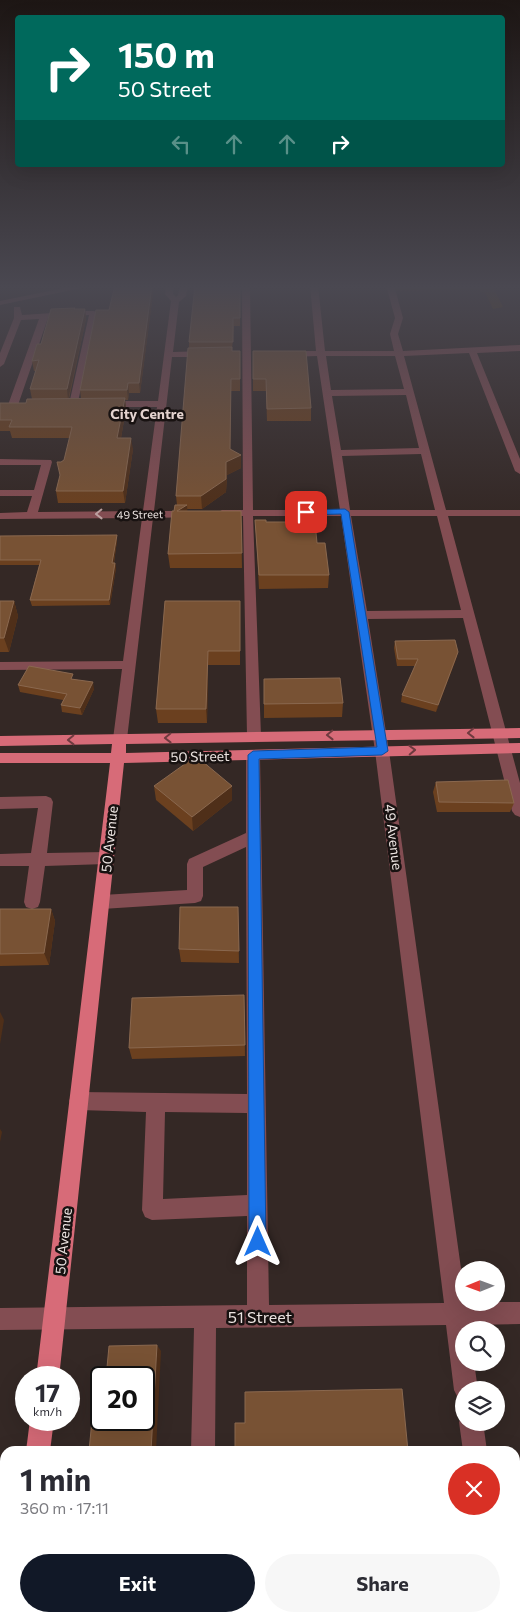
<!DOCTYPE html>
<meta charset="utf-8">
<style>
body{margin:0;font-family:Commissioner,sans-serif;background:#f7f7f7;color:#2b2b33;height:100vh;display:flex;flex-direction:column;font-size:19px;white-space:nowrap}
*{box-sizing:border-box;margin:0}
p{font-size:16px;color:#7c7c81}
.icon{flex:none;width:28px;height:28px;fill:none;stroke:currentColor;stroke-width:2;stroke-linecap:round;stroke-linejoin:round}
.map{position:relative;flex:1;overflow:hidden}
.panel{position:absolute;left:0px;top:1446px;width:520px;height:176px;display:flex;flex-direction:column;background:#fff;border-radius:15px 15px 0 0;box-shadow:0 5px 20px #0002}
.panel>*{flex:none}
.guide{position:absolute;left:15px;top:15px;width:490px;height:152px;border-radius:5px;box-shadow:0 5px 20px #0002;background:#00695c;color:#fff;overflow:hidden}
.needle{width:32px;rotate:269deg}
.controls{position:absolute;left:455px;top:1261px;display:grid;gap:10px}
.controls a{display:grid;place-items:center;width:50px;height:50px;border-radius:50%;background:#fff;box-shadow:0 5px 20px #0002;font-size:25px}
.speed{position:absolute;left:15px;top:1366px;display:flex;gap:10px;font-size:25px;font-weight:700;text-align:center}
.speed>*{display:grid;place-content:center;width:65px;height:65px;border-radius:50%;background:#fff;box-shadow:0 5px 20px #0002;line-height:1}
.speed small{font-size:12px;font-weight:400}
.speed .limit{border:2px solid #111;border-radius:8px;background:#fff;color:#111}
.pin{position:absolute;display:grid;place-items:center;width:42px;height:42px;color:#fff;margin:-21px;border-radius:10px;box-shadow:0 2px 8px #0006}
.me{position:absolute;width:55px;margin:-28px;rotate:0deg;stroke-linejoin:round;filter:drop-shadow(0 0 4px #0008)}
.turn{display:flex;align-items:center;gap:18px;height:105px;padding:0 20px;font-size:22px}
.turn .icon{width:65px;height:65px;stroke-width:2.5}
.turn b{display:block;font-size:35px;line-height:42px}
.lanes{display:flex;align-items:center;height:48px;padding:0 20px;background:#0003;justify-content:center;gap:25px;direction:ltr}
.lanes .off{opacity:.35}
.round{display:grid;place-items:center;flex:none;width:52px;height:52px;border-radius:26px;background:#f7f7f7}
.overview{display:flex;align-items:center;justify-content:space-between;height:85px;padding:0 20px}
h1{font-size:30px;font-weight:700;line-height:38px}
.primary-button{display:flex;gap:10px;margin-top:auto;padding:10px 20px}
.primary-button a{flex:1;height:58px;border-radius:30px;background:#111827;color:#fff;font-size:20px;font-weight:700;line-height:58px;text-align:center}
.primary-button a+a{background:#f7f7f7;color:#2b2b33}
.map>svg:first-child{display:block}
</style>
<div class="map">
<svg width="520" height="1622" viewBox="0 0 520 1622">
<rect width="100%" height="100%" fill="#342825"/>
<polygon fill="#563b0f" points="393,285 492,285 503,307 493,309 486,294 478,290 395,291"/>
<g fill="none" stroke-linecap="round" stroke-linejoin="round">
<g fill="#834d52" fill-rule="evenodd">
<polygon points="79,285 96,285 0,305 0,301"/>
<polygon points="166,285 174,285 173,294 176,297 178,295 180,285 188,285 186,296 179,302 173,352 206,351 210,354 206,357 172,357 154,511 191,511 196,514 191,517 153,518 127,739 125,743 115,743 113,739 122,669 0,670 0,662 123,661 142,518 0,519 0,513 27,512 32,496 0,496 0,490 34,490 41,465 0,465 0,459 51,460 52,462 38,512 143,511 157,407 106,407 101,404 106,401 158,401 171,301 165,294"/>
<path d="M242 285H250L253 510H340L317 356 287 357 283 354 287 351H316L310 285H318L325 351H394L390 334 395 318 386 285H394L403 318 398 334 403 351 520 345V351L477 353 520 459V474L515 471 469 353 404 356 446 510H520V516H448L520 783V817L515 815 512 811 463 618 368 619 389 751 464 1290V1302H520V1324L469 1325V1330H464V1362H474L478 1390H464V1401L458 1398 454 1390 446 1325 216 1328 215 1451H191L194 1328 0 1330V1308L247 1305V1216L152 1220 145 1217 142 1210 146 1112 79 1110 72 1108 69 1101 72 1094 79 1092 247 1094 246 847 203 867V896L201 901 195 903 102 909 96 907 94 902 96 897 102 895 187 890V864L189 859 246 833V755L248 751 253 750 258 751 260 755 269 1305 444 1303 375 751 341 516H253L261 736 259 740H249L247 736 243 516H222L217 513 222 510H243ZM326 356H395L404 389 331 390ZM406 395 419 448 341 450 332 396ZM421 454 435 510H350L342 456ZM351 516H437L461 610 367 611ZM165 1112 247 1113V1195L163 1199Z"/>
<polygon points="14,307 20,307 22,315 84,311 94,311 98,313 77,406 71,406 69,404 89,315 48,318 18,405 13,408 8,405 39,319 21,320 4,364 0,367 0,353 14,318"/>
<polygon points="46,796 51,798 53,802 47,853 106,852 112,854 114,858 112,862 106,864 45,866 40,902 38,907 32,909 26,907 24,902 29,866 0,866 0,854 31,853 38,808 0,809 0,797"/>
<polygon points="464,1413 464,1422 483,1422 487,1451 463,1451 459,1422"/>
<polygon points="5,1503 5,1529 0,1530 0,1504"/>
<rect x="186" y="1618" width="26" height="4"/>
<polygon points="486,1618 512,1618 513,1622 487,1622"/>
</g>
<g fill="#d76b78" fill-rule="evenodd">
<polygon points="520,728 520,738 126,744 126,753 520,743 520,753 124,763 59,1378 36,1378 110,763 0,763 0,753 111,753 112,744 0,746 0,736"/>
<polygon points="30,1420 54,1420 50,1451 26,1451"/>
<polygon points="5,1617 31,1618 30,1622 4,1622"/>
</g>
</g>
<g fill="#6b401f">
<polygon points="154,285 140,393 129,393 128,400 125,400 126,409 121,438 133,449 125,503 58,503 56,491 60,476 61,462 64,460 70,438 12,438 10,431 0,431 0,403 26,403 32,399 30,389 36,371 34,371 32,361 41,344 75,308 75,309 85,309 86,319 69,399 81,398 80,390 109,310"/>
<polygon points="240,285 240,326 234,326 232,350 232,351 240,351 240,391 231,391 230,449 241,455 241,468 227,475 226,492 202,509 187,509 187,511 241,511 242,568 170,568 168,554 174,511 177,505 176,496 189,348 189,342"/>
<polygon points="253,351 311,408 311,421 267,421 266,391 253,391"/>
<polygon points="255,520 266,522 317,543 329,575 328,588 259,589 256,534"/>
<polygon points="0,536 117,540 114,563 115,563 116,568 110,605 32,606 30,600 39,565 0,565"/>
<polygon points="0,601 14,601 18,616 9,652 0,652"/>
<polygon points="165,601 240,615 240,665 208,665 207,723 158,723 156,709"/>
<polygon points="395,641 458,652 456,659 436,712 401,702 402,695 415,666 397,666 394,648"/>
<polygon points="74,679 94,689 82,715 62,712 61,705 63,700 20,692 18,685"/>
<polygon points="264,679 343,703 342,717 264,718"/>
<polygon points="436,782 514,803 510,812 437,812 433,792"/>
<polygon points="154,786 232,786 232,800 193,831 156,800"/>
<polygon points="238,907 239,963 181,962 179,949"/>
<polygon points="0,909 51,909 55,921 49,965 0,966"/>
<polygon points="244,995 245,1056 132,1059 129,1048"/>
</g>
<g fill="#4f2f19">
<polygon points="152,285 154,286 140,393 139,383"/>
<polygon points="85,309 86,319 68,400 67,389"/>
<polygon points="231,379 230,460 241,455 241,468 227,475 226,492 202,509 201,496 226,462 230,449"/>
<polygon points="128,383 129,393 128,400 127,390"/>
<polygon points="125,398 126,409 119,449 117,438"/>
<polygon points="131,438 133,449 125,503 123,491"/>
<polygon points="187,505 188,518 177,511"/>
<polygon points="117,535 117,540 113,568 112,563"/>
<polygon points="115,563 116,568 110,605 109,600"/>
<polygon points="14,601 18,616 9,652 4,638"/>
<polygon points="208,651 208,665 207,723 206,709"/>
<polygon points="458,652 456,659 436,712 438,705"/>
<polygon points="93,682 94,689 82,715 80,708"/>
<polygon points="232,786 232,800 193,831 192,817"/>
<polygon points="51,909 55,921 49,965 44,953"/>
<polygon points="0,1012 4,1020 0,1044"/>
<polygon points="0,1129 2,1132 0,1142"/>
<polygon points="157,1345 161,1351 156,1451 151,1451"/>
<rect x="156" y="1618" width="4" height="4"/>
</g>
<g fill="#785234" stroke="#8a684f">
<polygon points="115,285 152,285 139,383 128,383 127,390 80,390 96,310 109,310"/>
<polygon points="195,285 240,285 240,318 233,318 233,342 189,342"/>
<polygon points="75,308 74,309 85,309 67,389 30,389 39,360 32,361 37,344 41,344 51,309"/>
<polygon points="232,347 232,351 240,351 240,379 231,379 230,449 241,455 226,462 226,479 201,496 176,496 188,348"/>
<polygon points="253,351 306,351 311,408 267,409 266,379 253,379"/>
<polygon points="125,398 117,438 131,438 123,491 56,491 60,475 57,462 61,462 64,460 72,427 9,427 12,420 0,420 0,403 26,403 27,399"/>
<polygon points="175,505 187,505 177,511 241,511 242,553 168,554 172,511 174,511"/>
<polygon points="255,520 266,520 266,522 315,522 317,543 325,543 329,575 259,575"/>
<polygon points="117,535 112,563 115,563 109,600 30,600 41,560 0,560 0,536"/>
<polygon points="0,601 14,601 4,638 0,638"/>
<polygon points="165,601 240,601 240,651 208,651 206,709 156,709"/>
<polygon points="455,640 458,652 438,705 402,695 418,659 398,659 395,641"/>
<polygon points="29,666 73,674 71,679 93,682 80,708 61,705 67,694 18,685"/>
<polygon points="340,678 343,703 264,704 264,679"/>
<polygon points="196,756 232,786 192,817 154,786"/>
<polygon points="508,780 514,803 439,802 436,782"/>
<polygon points="180,907 238,907 239,951 179,949"/>
<polygon points="0,909 51,909 44,953 0,954"/>
<polygon points="244,995 245,1045 129,1048 132,998"/>
<polygon points="157,1345 151,1451 89,1451 96,1379 101,1379 101,1420 144,1420 144,1378 106,1378 109,1346"/>
<polygon points="402,1389 408,1451 235,1451 235,1423 245,1423 245,1392"/>
<polygon points="85,1618 180,1618 156,1618 156,1622 95,1622 95,1619 85,1619"/>
</g>
<defs><path id="oneway-chevron" d="M-2-3.5L2.5 0L-2 3.5" fill="none" stroke-width="1.6" stroke-linecap="round" stroke-linejoin="round" transform="scale(1.25)"/></defs>
<use stroke="#bca0a0" href="#oneway-chevron" transform="translate(99 514) rotate(179)"/>
<g stroke="#6e3a3f">
<use href="#oneway-chevron" transform="translate(471 733) rotate(179)"/>
<use href="#oneway-chevron" transform="translate(330 735) rotate(179)"/>
<use href="#oneway-chevron" transform="translate(168 738) rotate(179)"/>
<use href="#oneway-chevron" transform="translate(71 740) rotate(179)"/>
<use href="#oneway-chevron" transform="translate(412 750) rotate(-2)"/>
</g>
<linearGradient id="sky" x2="0" y2="1"><stop stop-color="#1d1614"/><stop offset="0.56" stop-color="#4a4851"/><stop offset="1" stop-color="#4a4851" stop-opacity="0"/></linearGradient>
<rect width="520" height="513" fill="url(#sky)"/>
<polygon fill="#1a73e8" stroke="#114b97" points="345,509 349,512 388,751 382,755 259,759 266,1242 263,1248 258,1250 252,1248 249,1242 248,755 253,751 377,747 341,514 306,515 302,512 306,510"/>
<g text-anchor="middle" dominant-baseline="central" stroke-width="5" stroke-linejoin="round" paint-order="stroke">
<g font-size="11" fill="#ebe3e0" stroke="#181211">
<text transform="translate(140 514) rotate(-1)">49 Street</text>
</g>
<g font-size="14" font-weight="bold" fill="#e4d3cf" stroke="#181211">
<text x="147" y="413">City Centre</text>
</g>
<g font-size="14" fill="#ebe3e0" stroke="#181211">
<text transform="translate(200 756) rotate(-1)">50 Street</text>
<text transform="translate(394 837) rotate(83)">49 Avenue</text>
<text transform="translate(109 839) rotate(-84)">50 Avenue</text>
<text transform="translate(63 1241) rotate(-84)">50 Avenue</text>
</g>
<g font-size="16" fill="#ebe3e0" stroke="#181211">
<text x="260" y="1316">51 Street</text>
</g>
</g>
</svg>
<div class="controls">
<a><svg class="needle" viewBox="-14 -14 28 28"><path d="M0-13l5 13h-10z" fill="#e53935"/><path d="M0 13l5-13h-10z" fill="#7c7c81"/></svg></a>
<a><svg class="icon" aria-label="search" viewBox="0 0 24 24"><circle cx="10" cy="10" r="6"/><path d="M15 15l6 6"/></svg></a>
<a><svg class="icon" aria-label="layers" viewBox="0 0 24 24"><path d="M12 4l9 5-9 5-9-5zM3 14l9 5 9-5"/></svg></a>
</div>
<div class="speed"><div>17<small>km/h</small></div><div class="limit">20</div></div>
<div class="pin" style="left:306px;top:512px;background:#d93025"><svg class="icon" aria-label="arrive" viewBox="0 0 24 24"><path d="M6 21V4h12l-3 4 3 4H6"/></svg></div>
<svg class="me" style="left:258px;top:1242px" viewBox="-20 -20 40 40"><path d="M0-17L14 15 0 8-14 15z" fill="#1a73e8" stroke="#fff" stroke-width="4"/></svg>
<div class="guide">
<div class="turn"><svg class="icon" aria-label="right" viewBox="0 0 24 24"><path d="M7 20v-9h11M14 6l5 5-5 5"/></svg><div><b>150 m</b>50 Street</div></div>
<div class="lanes"><svg class="icon off" aria-label="left" viewBox="0 0 24 24"><path d="M17 20v-9H6M10 6l-5 5 5 5"/></svg><svg class="icon off" aria-label="ahead" viewBox="0 0 24 24"><path d="M12 20V5M6 11l6-6 6 6"/></svg><svg class="icon off" aria-label="ahead" viewBox="0 0 24 24"><path d="M12 20V5M6 11l6-6 6 6"/></svg><svg class="icon" aria-label="right" viewBox="0 0 24 24"><path d="M7 20v-9h11M14 6l5 5-5 5"/></svg></div>
</div>
<section class="panel">
<div class="overview"><div><h1>1 min</h1><p>360 m · 17:11</p></div><a class="round" style="background:#d93025;color:#fff"><svg class="icon" aria-label="close" viewBox="0 0 24 24"><path d="M6 6l12 12M18 6L6 18"/></svg></a></div>
<div class="primary-button"><a>Exit</a><a>Share</a></div>
</section>
</div>
